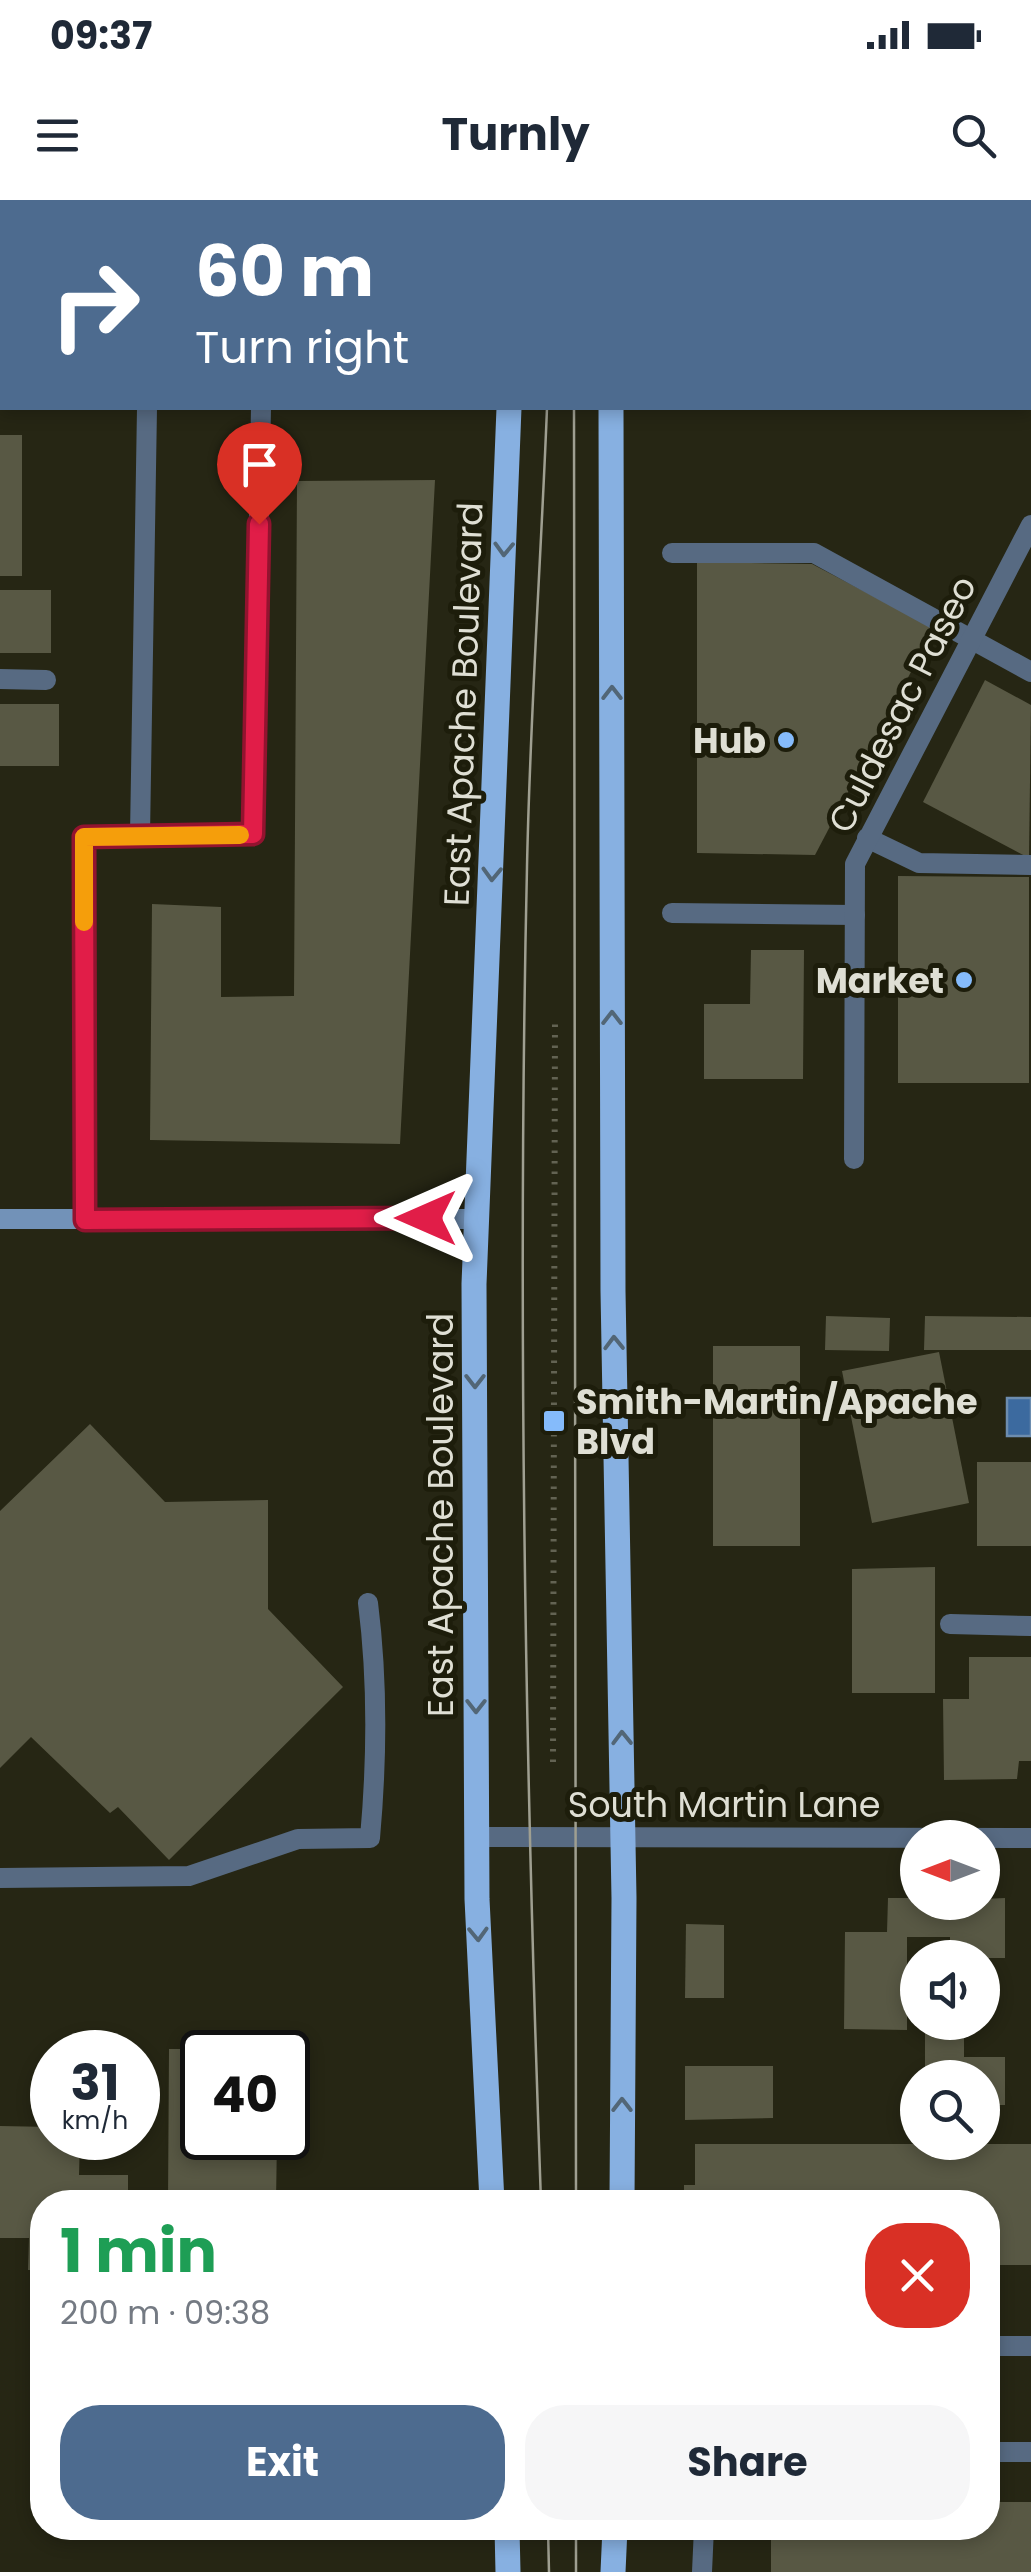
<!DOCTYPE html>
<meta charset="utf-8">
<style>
body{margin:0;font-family:Poppins,sans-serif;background:#f6f6f7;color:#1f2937;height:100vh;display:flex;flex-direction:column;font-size:38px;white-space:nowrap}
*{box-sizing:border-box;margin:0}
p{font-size:32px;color:#747a83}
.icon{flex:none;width:55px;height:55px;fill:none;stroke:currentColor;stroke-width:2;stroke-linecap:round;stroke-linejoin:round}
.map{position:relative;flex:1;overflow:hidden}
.drawer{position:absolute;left:30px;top:1990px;width:970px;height:350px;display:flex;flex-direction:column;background:#fff;border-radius:40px;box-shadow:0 5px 15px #0003}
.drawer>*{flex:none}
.banner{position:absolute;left:0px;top:0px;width:1032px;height:210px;box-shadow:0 5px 15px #0003;background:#4d6b8f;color:#fff;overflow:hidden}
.needle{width:65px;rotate:270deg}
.tools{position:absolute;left:900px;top:1620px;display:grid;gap:20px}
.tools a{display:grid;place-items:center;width:100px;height:100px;border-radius:50%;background:#fff;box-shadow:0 5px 15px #0003;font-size:50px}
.speed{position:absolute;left:30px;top:1830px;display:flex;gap:20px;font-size:50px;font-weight:700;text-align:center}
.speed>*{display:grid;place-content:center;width:130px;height:130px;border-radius:50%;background:#fff;box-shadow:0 5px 15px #0003;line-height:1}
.speed small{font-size:25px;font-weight:400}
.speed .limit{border:5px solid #111;border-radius:15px;background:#fff;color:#111}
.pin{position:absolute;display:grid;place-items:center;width:85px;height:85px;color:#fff;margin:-102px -42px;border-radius:50% 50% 50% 0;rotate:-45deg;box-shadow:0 0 10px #0007}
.pin .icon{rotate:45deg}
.me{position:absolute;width:110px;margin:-55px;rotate:270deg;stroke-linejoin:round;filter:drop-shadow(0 0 8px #0008)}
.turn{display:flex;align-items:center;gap:35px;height:210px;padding:0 30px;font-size:45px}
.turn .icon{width:130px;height:130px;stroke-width:2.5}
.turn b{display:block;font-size:70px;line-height:85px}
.round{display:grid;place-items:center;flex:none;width:105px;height:105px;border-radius:40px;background:#f6f6f7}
.headline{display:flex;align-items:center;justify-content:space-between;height:170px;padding:0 30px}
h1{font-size:60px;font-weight:700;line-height:75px;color:#1e9e55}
.primary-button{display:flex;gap:20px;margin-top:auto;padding:20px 30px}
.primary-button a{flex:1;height:115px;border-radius:40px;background:#4d6b8f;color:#fff;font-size:40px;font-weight:700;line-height:115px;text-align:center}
.primary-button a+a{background:#f6f6f7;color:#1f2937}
.status{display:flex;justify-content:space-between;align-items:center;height:70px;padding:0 50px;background:#fff;direction:ltr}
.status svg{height:28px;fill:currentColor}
header{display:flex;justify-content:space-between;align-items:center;height:130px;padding:0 30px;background:#fff;font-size:45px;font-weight:700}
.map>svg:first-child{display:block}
</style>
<div class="status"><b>09:37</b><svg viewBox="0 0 49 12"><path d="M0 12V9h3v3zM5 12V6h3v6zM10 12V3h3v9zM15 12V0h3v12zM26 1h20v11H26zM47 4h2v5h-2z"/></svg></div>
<header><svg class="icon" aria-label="menu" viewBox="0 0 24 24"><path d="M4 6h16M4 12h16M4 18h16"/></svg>Turnly<svg class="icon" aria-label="search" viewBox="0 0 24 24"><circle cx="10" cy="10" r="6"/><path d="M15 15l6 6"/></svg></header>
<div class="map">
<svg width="1031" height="2372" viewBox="0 0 1031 2372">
<rect width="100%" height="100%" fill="#262614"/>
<rect fill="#3c6a9f" stroke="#6d8daf" stroke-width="2.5" x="1007" y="1198" width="24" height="38"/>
<g fill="#585844">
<rect x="0" y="235" width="22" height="141"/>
<polygon points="435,280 400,944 150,940 152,704 221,707 221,797 294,796 297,281"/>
<polygon points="697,362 812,364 934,428 815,655 697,653"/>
<rect x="0" y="390" width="51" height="63"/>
<polygon points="985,480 1031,505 1029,658 923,602"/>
<rect x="0" y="504" width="59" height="62"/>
<polygon points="898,676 1029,677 1029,883 898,883"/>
<polygon points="751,750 804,750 803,879 704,879 704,804 750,804"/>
<polygon points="826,1116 890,1118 889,1151 825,1150"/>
<polygon points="925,1116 1031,1117 1031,1150 924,1150"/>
<rect x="713" y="1146" width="87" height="200"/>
<polygon points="939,1152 969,1303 872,1323 842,1171"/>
<polygon points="90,1224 165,1302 268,1300 268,1409 343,1487 169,1660 118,1607 110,1613 31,1537 0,1568 0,1311"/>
<rect x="977" y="1262" width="54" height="84"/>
<polygon points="935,1367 935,1493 852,1493 852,1369"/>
<polygon points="969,1457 1031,1457 1031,1561 1019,1561 1017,1579 944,1580 943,1499 969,1499"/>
<polygon points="888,1698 918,1698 918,1702 1005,1698 1005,1758 950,1758 950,1737 907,1737 907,1830 844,1829 845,1732 887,1732"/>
<polygon points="686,1724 724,1725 724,1798 685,1798"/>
<polygon points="925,1822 964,1822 964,1857 1005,1857 1005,1905 982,1905 982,1878 925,1878"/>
<polygon points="169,1849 202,1849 202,1938 277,1938 276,2002 168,2002"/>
<polygon points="685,1866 773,1866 773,1918 685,1920"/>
<polygon points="0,1926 52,1927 52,1938 80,1938 79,1975 128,1975 128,2002 42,2002 42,2070 28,2070 29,2038 0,2038"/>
<polygon points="695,1944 1031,1944 1031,2065 988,2065 988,2002 684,2002 684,1985 695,1985"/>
<polygon points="988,2302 1031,2302 1031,2372 771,2372 771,2328 988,2328"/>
</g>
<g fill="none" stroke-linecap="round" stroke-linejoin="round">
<polyline stroke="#636353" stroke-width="6" stroke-dasharray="2.5 8" stroke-linecap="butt" points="553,1562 555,819"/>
<g stroke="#576a82" stroke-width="20">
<polyline points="148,2 148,0"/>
<polyline points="265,2 265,0"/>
<polyline points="147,208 140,635 253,635 261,208"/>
<polyline points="0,479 46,480"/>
<polyline points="85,1020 84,637 140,635"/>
<polyline points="950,1424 1031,1426"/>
<path d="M0 1678 189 1676 298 1639 370 1638C377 1560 378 1482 368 1403"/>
<polyline points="988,2146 1031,2146"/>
<polyline points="988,2252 1031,2252"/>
<polyline points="702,2372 704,2328"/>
</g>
<g stroke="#576a82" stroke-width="20">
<polyline points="672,353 814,353 1031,472"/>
<polyline points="867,638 919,663 1031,665"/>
<polyline points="672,713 855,715"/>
<polyline points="854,959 855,664 1031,325"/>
<polyline points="476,1637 1031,1638"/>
</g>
<polyline stroke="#7292b8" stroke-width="20" points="0,1019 475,1019"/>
<g stroke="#87b0e1" stroke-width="25">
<polyline points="611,0 611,2"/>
<polyline points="511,2 511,0"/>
<polyline points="611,208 613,1091 624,1698 622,2002"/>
<polyline points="492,2002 477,1699 474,1084 509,208"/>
<polyline points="507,2328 508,2372"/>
<polyline points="613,2372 615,2328"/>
</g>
<g stroke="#9f9f91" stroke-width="2.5">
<polyline points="548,0 548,2"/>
<polyline points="574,0 574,2"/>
<polyline points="574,208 576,2002"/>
<path d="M541 2002C525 1558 517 1112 527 667 530 514 541 361 547 208"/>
<polyline points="548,2328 549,2372"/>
<polyline points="576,2328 576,2372"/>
</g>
</g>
<defs><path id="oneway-chevron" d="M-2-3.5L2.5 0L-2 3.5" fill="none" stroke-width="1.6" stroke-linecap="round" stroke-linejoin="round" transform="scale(2.5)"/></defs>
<g stroke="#526676">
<use href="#oneway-chevron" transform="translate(504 349) rotate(92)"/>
<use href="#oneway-chevron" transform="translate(612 493) rotate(-90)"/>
<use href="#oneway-chevron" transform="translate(492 674) rotate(92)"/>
<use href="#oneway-chevron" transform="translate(612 818) rotate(-90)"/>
<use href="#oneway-chevron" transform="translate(614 1143) rotate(-91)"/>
<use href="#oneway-chevron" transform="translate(475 1181) rotate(90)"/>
<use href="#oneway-chevron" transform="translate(476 1506) rotate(90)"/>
<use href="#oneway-chevron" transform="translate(622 1538) rotate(-91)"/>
<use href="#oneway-chevron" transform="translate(478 1734) rotate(88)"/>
<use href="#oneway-chevron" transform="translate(622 1905) rotate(-90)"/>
</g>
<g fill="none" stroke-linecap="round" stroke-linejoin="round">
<g stroke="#92132f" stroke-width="25">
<polyline id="route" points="259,324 253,634 84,637 85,1020 426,1018"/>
</g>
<use href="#route" stroke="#e11d48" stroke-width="18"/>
<polyline stroke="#f59e0b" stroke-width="18" points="84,722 84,637 240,635"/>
</g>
<g fill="#85bbfb" stroke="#1d1d0b" stroke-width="4">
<circle cx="786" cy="540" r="10"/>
<circle cx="964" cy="780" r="10"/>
<rect x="542" y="1209" width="24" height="24" rx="5"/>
</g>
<g text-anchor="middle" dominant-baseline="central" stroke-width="10" stroke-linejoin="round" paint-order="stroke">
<g font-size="35" fill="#dfdfd4" stroke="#1d1d0b">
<text transform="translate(463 504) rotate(-88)">East Apache Boulevard</text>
<text transform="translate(902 504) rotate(-63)">Culdesac Paseo</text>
<text transform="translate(440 1315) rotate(-90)">East Apache Boulevard</text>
<text x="724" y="1604">South Martin Lane</text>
</g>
<g font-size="35" font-weight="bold" fill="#dfdfd4" stroke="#1d1d0b" text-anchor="end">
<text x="766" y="540">Hub</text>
<text x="944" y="780">Market</text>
<text x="576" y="1201" text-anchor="start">Smith-Martin/Apache<tspan x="576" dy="40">Blvd</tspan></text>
</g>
</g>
</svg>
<div class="tools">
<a><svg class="needle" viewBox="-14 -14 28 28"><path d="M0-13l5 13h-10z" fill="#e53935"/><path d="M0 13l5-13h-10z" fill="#747a83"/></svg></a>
<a><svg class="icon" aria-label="sound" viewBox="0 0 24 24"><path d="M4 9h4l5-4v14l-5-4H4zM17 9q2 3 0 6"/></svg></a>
<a><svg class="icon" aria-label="search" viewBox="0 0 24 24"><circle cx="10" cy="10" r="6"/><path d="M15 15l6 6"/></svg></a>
</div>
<div class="speed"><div>31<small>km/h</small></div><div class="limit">40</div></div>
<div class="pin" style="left:259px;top:324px;background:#d93025"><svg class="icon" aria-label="arrive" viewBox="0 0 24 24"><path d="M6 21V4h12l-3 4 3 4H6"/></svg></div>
<svg class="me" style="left:426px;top:1018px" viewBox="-20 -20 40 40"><path d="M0-17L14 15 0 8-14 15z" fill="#e11d48" stroke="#fff" stroke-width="4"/></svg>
<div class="banner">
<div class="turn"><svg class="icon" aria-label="right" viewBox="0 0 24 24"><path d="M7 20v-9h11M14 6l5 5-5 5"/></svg><div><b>60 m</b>Turn right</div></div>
</div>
<section class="drawer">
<div class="headline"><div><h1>1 min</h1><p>200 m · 09:38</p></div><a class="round" style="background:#d93025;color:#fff"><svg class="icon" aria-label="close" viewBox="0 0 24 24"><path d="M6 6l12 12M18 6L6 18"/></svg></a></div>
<div class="primary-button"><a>Exit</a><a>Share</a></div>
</section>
</div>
